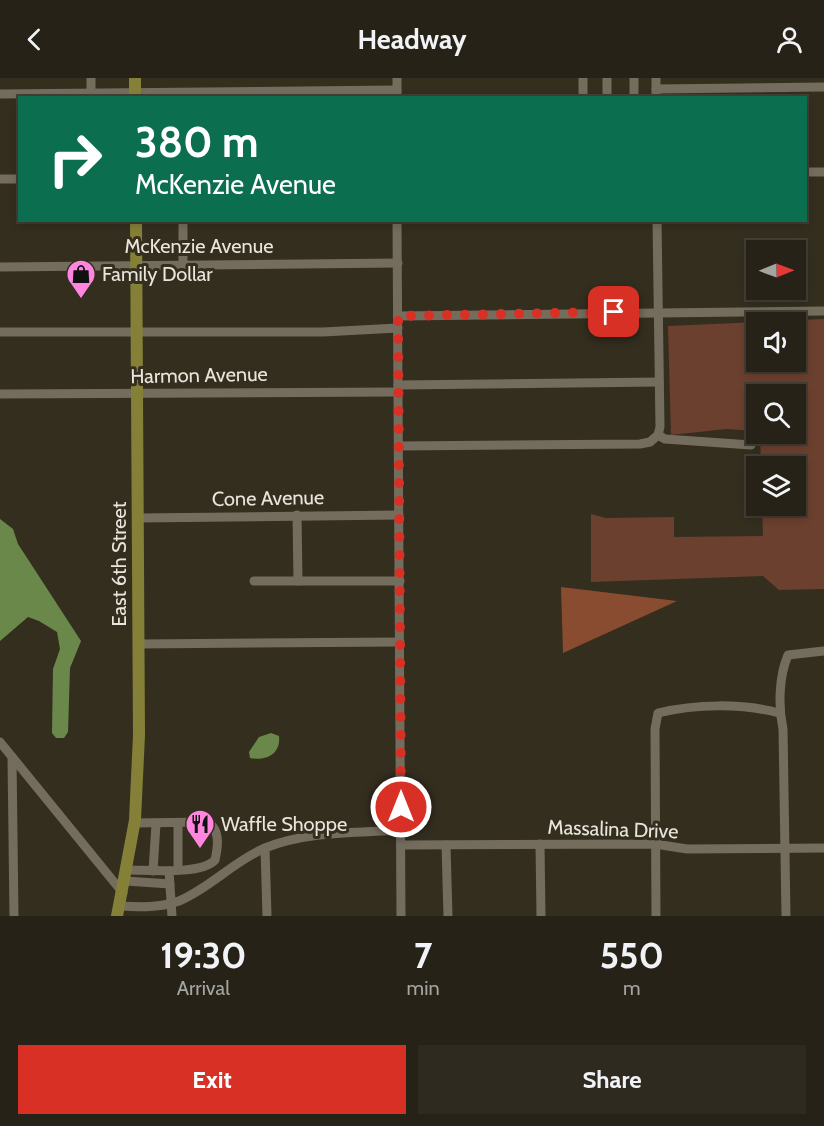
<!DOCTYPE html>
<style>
body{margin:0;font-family:Cabin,sans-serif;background:#2f2a20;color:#f1f3f6;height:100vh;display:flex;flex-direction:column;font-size:22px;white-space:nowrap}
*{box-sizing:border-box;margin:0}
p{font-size:20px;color:#a4a4a1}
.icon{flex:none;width:33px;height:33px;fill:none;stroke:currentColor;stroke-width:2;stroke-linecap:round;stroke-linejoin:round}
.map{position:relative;height:838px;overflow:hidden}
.side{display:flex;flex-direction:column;background:#272217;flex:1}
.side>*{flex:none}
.hud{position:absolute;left:18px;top:18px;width:789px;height:126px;border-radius:0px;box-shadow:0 3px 9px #0003,0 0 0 2px #433f36;background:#0b6e4f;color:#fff;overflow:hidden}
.needle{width:39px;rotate:89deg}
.buttons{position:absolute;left:746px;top:162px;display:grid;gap:12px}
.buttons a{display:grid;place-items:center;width:60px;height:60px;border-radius:0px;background:#272217;box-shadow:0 3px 9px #0003,0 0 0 2px #433f36;font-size:30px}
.pin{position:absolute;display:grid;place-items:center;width:51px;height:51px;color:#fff;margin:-26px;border-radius:12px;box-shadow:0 3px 9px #0006}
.me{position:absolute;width:66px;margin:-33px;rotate:0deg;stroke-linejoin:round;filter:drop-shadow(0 0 4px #0008)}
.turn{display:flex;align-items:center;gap:21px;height:126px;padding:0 18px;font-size:27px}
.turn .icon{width:78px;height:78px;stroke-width:2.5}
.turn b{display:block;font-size:42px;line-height:51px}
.eta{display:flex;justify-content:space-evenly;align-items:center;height:102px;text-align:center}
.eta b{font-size:36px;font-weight:700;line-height:42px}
.action{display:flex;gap:12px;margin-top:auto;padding:12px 18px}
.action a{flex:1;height:69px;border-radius:0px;background:#d93025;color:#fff;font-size:24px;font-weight:700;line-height:69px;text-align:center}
.action a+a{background:#2f2a20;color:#f1f3f6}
header{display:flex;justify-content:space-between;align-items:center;height:78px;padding:0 18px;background:#272217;font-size:27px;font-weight:700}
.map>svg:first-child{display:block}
</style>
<header><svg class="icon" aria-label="back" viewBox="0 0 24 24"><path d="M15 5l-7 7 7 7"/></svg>Headway<svg class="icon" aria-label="person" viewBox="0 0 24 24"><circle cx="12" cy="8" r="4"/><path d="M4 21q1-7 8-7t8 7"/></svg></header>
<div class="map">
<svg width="824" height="838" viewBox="0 0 824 838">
<rect width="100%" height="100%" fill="#342e1f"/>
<path fill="#6b402f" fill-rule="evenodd" d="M824 241V511L779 512 763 498 591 504V436L606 440 674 439V459L763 458 762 428H795V388H761L760 356H795V316H756V353L726 351 671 357 668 248ZM756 244H795V284H756Z"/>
<polygon fill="#8a4c31" points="561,509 677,523 563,575"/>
<g fill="#6b884b">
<polygon points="0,441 13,451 18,466 81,563 70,590 68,654 64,660 56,660 52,655 53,591 60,571 57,554 39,543 28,539 0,563"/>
<path d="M271 655 279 658C281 676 266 683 250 680L249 674 259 659Z"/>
</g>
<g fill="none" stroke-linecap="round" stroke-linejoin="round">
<g stroke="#746d5d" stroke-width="9">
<polyline points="91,0 91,15"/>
<polyline points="397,0 397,20"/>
<polyline points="583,0 583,20"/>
<polyline points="607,0 607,20"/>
<polyline points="634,0 634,20"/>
<polyline points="656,11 824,9"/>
<polyline points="0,16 397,12"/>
<polyline points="656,20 656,0"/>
<polyline points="806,94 824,94"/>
<polyline points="0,101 20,101"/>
<polyline points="183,142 183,186"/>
<polyline points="397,142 401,838"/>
<polyline points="657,142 660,349 658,357"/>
<polyline points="0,189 398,185"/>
<polyline points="398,238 824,233"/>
<polyline points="0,254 323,254 398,250"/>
<polyline points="398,307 659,304"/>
<polyline points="0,316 398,314"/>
<polyline points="658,357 665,361 751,367"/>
<polyline points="399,368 640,366 650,364 658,357"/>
<polyline points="297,437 298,503"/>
<polyline points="138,440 399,437"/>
<polyline points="254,503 400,503"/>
<polyline points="139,566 400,564"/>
<polyline points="0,664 123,815"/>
<polyline points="12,679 14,838"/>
<polyline points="540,766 541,838"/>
<polyline points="401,767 655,766 687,771 824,770"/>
<polyline points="446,767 448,838"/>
<polyline points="265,770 267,838"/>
<path d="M128 792C148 792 202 797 215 782 218 769 221 750 206 744L134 745"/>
<polyline points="178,792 178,745"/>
<polyline points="153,793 156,746"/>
<polyline points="169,793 172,838"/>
<polyline points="126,803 170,806"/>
<path d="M120 828C140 829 160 830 179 823 210 810 234 783 265 770 307 753 356 755 401 752"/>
<path d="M656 838 655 651 658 635C695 626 742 625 779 635"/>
<path d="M786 838 783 651C778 628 779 598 788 577L824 573"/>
</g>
<g stroke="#858037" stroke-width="12">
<polyline points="135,0 135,20"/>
<polyline points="117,838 135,742 139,657 136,142"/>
</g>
</g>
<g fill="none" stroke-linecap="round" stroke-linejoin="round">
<polyline stroke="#d93025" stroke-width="10" stroke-dasharray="0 18" points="401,729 398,238 614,234"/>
</g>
<defs>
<g id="shop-pin" transform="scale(1.5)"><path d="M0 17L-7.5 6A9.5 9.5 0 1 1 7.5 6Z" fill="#ff85df" stroke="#342e1f"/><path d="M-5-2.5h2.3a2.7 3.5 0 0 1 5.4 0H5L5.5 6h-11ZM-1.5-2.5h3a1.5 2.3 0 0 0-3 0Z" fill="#111"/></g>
<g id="restaurant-pin" transform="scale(1.5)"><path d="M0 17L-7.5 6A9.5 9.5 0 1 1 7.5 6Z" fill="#ff85df" stroke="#342e1f"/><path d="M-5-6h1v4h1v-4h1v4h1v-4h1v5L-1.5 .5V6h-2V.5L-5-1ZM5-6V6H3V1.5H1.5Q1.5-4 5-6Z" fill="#111"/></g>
</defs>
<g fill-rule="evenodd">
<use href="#shop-pin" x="81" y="196"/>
<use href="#restaurant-pin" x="200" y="746"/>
</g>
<g text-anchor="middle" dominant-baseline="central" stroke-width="6" stroke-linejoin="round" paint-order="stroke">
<g font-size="20" fill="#e9e5dc" stroke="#342e1f">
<text x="199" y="168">McKenzie Avenue</text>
<text transform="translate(199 297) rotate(-1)">Harmon Avenue</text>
<text transform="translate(268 420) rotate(-1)">Cone Avenue</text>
<text transform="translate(119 486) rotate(-90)">East 6th Street</text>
<text transform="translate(613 751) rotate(2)">Massalina Drive</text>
</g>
<g font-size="20" fill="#e9e5dc" stroke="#342e1f" text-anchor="start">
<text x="102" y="196">Family Dollar</text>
<text x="221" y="746">Waffle Shoppe</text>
</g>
</g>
</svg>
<div class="buttons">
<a><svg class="needle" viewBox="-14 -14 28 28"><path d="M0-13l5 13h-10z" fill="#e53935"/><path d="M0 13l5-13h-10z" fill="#a4a4a1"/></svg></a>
<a><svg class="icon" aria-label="sound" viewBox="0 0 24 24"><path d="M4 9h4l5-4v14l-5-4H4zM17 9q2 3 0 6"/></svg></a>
<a><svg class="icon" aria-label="search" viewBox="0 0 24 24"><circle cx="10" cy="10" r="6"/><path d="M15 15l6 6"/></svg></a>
<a><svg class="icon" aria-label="layers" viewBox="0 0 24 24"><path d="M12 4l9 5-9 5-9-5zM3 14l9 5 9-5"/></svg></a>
</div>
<div class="pin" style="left:614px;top:234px;background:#d93025"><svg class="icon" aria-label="arrive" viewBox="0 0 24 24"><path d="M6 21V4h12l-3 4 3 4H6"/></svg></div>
<svg class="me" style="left:401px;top:729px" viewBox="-20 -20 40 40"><circle r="17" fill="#d93025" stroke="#fff" stroke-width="3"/><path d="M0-11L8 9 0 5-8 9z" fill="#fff"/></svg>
<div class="hud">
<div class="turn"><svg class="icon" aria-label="right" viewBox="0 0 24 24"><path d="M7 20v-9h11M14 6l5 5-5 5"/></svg><div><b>380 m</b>McKenzie Avenue</div></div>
</div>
</div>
<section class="side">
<div class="eta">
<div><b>19:30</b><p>Arrival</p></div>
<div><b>7</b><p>min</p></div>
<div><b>550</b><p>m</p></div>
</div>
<div class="action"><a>Exit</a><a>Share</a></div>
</section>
